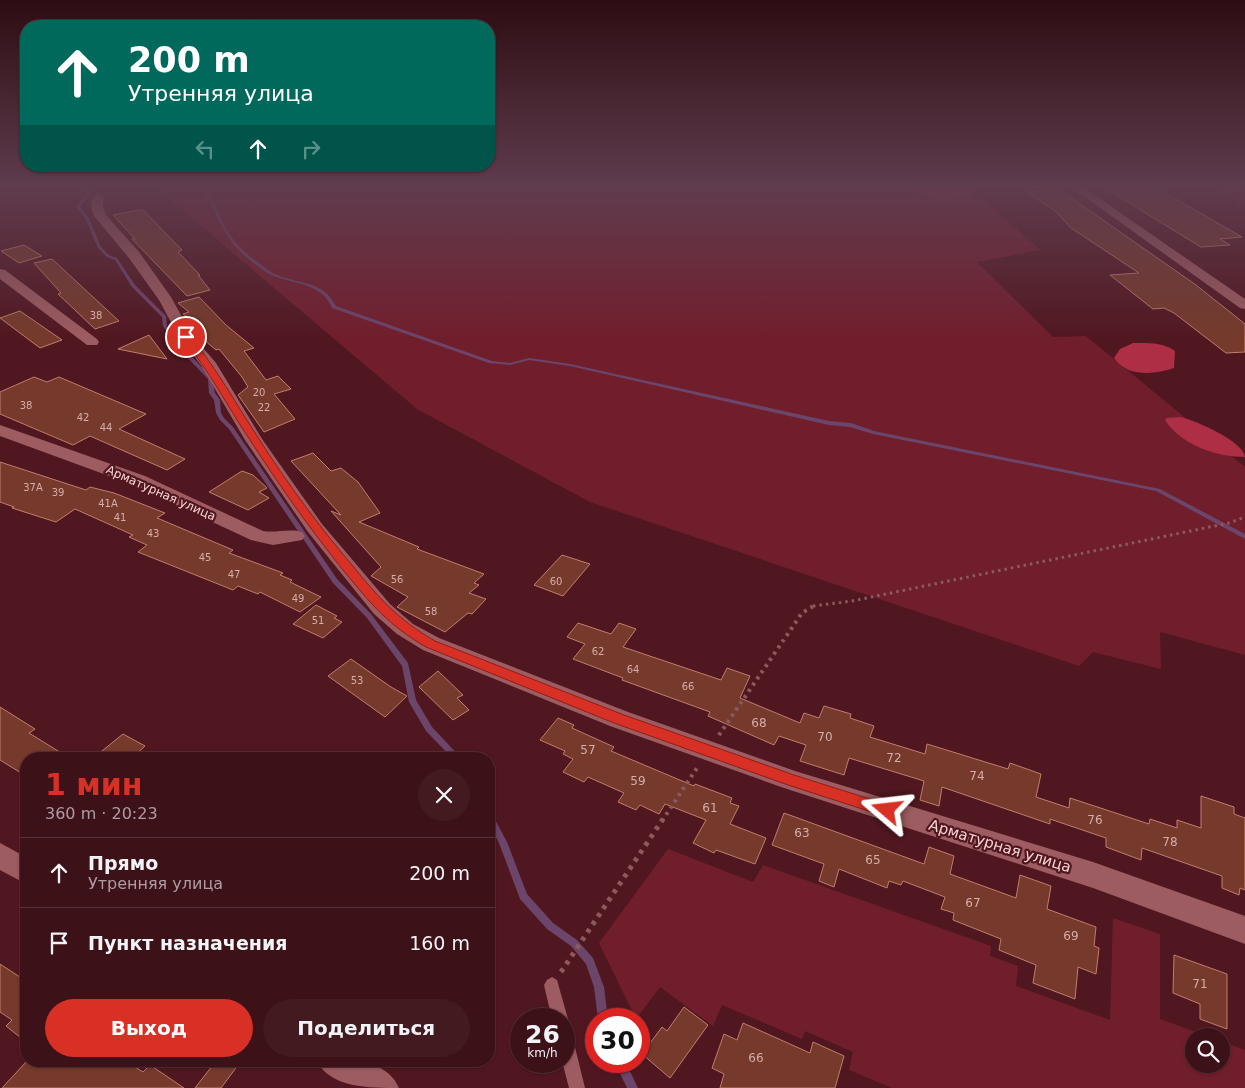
<!DOCTYPE html>
<html lang="ru">
<meta charset="utf-8">
<style>
body{margin:0;font-family:"DejaVu Sans",sans-serif;background:#441a21;color:#f1f3f6;height:100vh;display:flex;flex-direction:column;font-size:19px;white-space:nowrap}
*{box-sizing:border-box;margin:0}
p{font-size:16px;color:#ad9da2}
.icon{flex:none;width:28px;height:28px;fill:none;stroke:currentColor;stroke-width:2;stroke-linecap:round;stroke-linejoin:round}
.map{position:relative;flex:1;overflow:hidden}
.details{position:absolute;left:20px;top:752px;width:475px;height:315px;display:flex;flex-direction:column;background:#3d1118;border-radius:20px;box-shadow:0 1px 4px #0004,0 0 0 1px #563137}
.details>*{flex:none}
.top-card{position:absolute;left:20px;top:20px;width:475px;height:152px;border-radius:20px;box-shadow:0 1px 4px #0004,0 0 0 1px #563137;background:#00695c;color:#fff;overflow:hidden}
.fabs{position:absolute;left:1185px;top:1028px;display:grid;gap:10px}
.fabs a{display:grid;place-items:center;width:45px;height:45px;border-radius:50%;background:#3d1118;box-shadow:0 1px 4px #0004,0 0 0 1px #563137;font-size:25px}
.speed{position:absolute;left:510px;top:1008px;display:flex;gap:10px;font-size:25px;font-weight:700;text-align:center}
.speed>*{display:grid;place-content:center;width:65px;height:65px;border-radius:50%;background:#3d1118;box-shadow:0 1px 4px #0004,0 0 0 1px #563137;line-height:1}
.speed small{font-size:12px;font-weight:400}
.speed .limit{border:8px solid #d22;background:#fff;color:#111}
.pin{position:absolute;display:grid;place-items:center;width:42px;height:42px;color:#fff;margin:-21px;border:2px solid #fff;border-radius:50%;box-shadow:0 1px 5px #0007}
.me{position:absolute;width:55px;margin:-28px;rotate:287deg;stroke-linejoin:round;filter:drop-shadow(0 0 4px #0008)}
.turn{display:flex;align-items:center;gap:18px;height:105px;padding:0 25px;font-size:22px}
.turn .icon{width:65px;height:65px;stroke-width:2.5}
.turn b{display:block;font-size:35px;line-height:42px}
.lanes{display:flex;align-items:center;height:48px;padding:0 25px;background:#0003;justify-content:center;gap:25px;direction:ltr}
.lanes .off{opacity:.35}
.round{display:grid;place-items:center;flex:none;width:52px;height:52px;border-radius:26px;background:#441a21}
.head{display:flex;align-items:center;justify-content:space-between;height:85px;padding:0 25px}
h1{font-size:30px;font-weight:700;line-height:38px;color:#d93025}
.action{display:flex;gap:10px;margin-top:auto;padding:10px 25px}
.action a{flex:1;height:58px;border-radius:30px;background:#d93025;color:#fff;font-size:20px;font-weight:700;line-height:58px;text-align:center}
.action a+a{background:#441a21;color:#f1f3f6}
ul{padding:0;list-style:none}
li{display:flex;align-items:center;gap:15px;height:70px;padding:0 25px;border-top:1px solid #563137}
li div{flex:1}
li b{display:block;font-size:19px}
li em{font-style:normal}
.map>svg:first-child{display:block}
</style>
<div class="map">
<svg width="1245" height="1088" viewBox="0 0 1245 1088">
<rect width="100%" height="100%" fill="#511720"/>
<g fill="#711e2c">
<polygon points="155,187 970,187 1040,250 977,262 1053,337 1086,336 1245,467 1245,655 1160,632 1161,669 1093,652 1079,666 590,502 417,409"/>
<polygon points="1215,187 1245,187 1245,209"/>
<polygon points="668,849 753,882 763,865 991,946 990,956 1018,966 1016,986 1110,1020 1113,918 1160,934 1160,1019 1207,1036 1194,1036 1194,1064 1221,1064 1221,1041 1245,1050 1245,1088 892,1088 849,1070 853,1052 805,1031 802,1039 722,1005 713,1026 660,987 636,1019 599,943"/>
</g>
<g fill="#ad2e45">
<polygon points="898,187 970,187 975,191 970,197 939,200"/>
<path d="M1133 343C1147 343 1163 342 1175 351L1174 368C1154 375 1127 377 1114 358L1120 349Z"/>
<path d="M1181 417C1196 421 1242 440 1245 457 1217 457 1181 445 1165 420L1167 418Z"/>
</g>
<g fill="none" stroke-linecap="round" stroke-linejoin="round">
<g fill="#6b456a" fill-rule="evenodd">
<polygon points="86,187 90,187 90,194 80,207 89,218 101,247 109,255 117,258 135,285 166,316 167,326 184,348 212,378 215,393 220,400 221,413 224,418 233,427 337,579 371,614 408,663 416,700 432,727 462,759 453,759 426,731 409,702 402,666 367,618 333,583 229,429 220,420 216,413 214,400 209,393 208,379 180,350 163,326 162,317 132,287 115,260 107,257 98,248 85,218 76,207 86,194"/>
<path d="M201 187H205C215 202 220 220 230 235 238 247 249 256 260 264 267 269 273 274 280 276 297 283 317 282 329 296 332 299 334 303 336 306L492 361 510 363 529 358 570 364 829 421 851 423 874 431 1160 489 1245 534V539L1156 491 873 434 850 427 829 425 570 366 529 360 510 365 489 363 332 308C330 305 329 301 326 298 311 280 282 284 263 270 249 260 236 250 227 235 217 220 212 202 201 187Z"/>
<polygon points="489,814 492,814 507,842 527,894 553,923 577,940 593,958 604,987 608,1019 598,1019 594,987 586,964 571,946 547,929 520,899 499,843 489,824"/>
<polygon points="614,1061 625,1061 638,1088 627,1088"/>
</g>
</g>
<g fill="#753a2b" stroke="#c07e6d">
<polygon points="1103,187 1155,187 1242,237 1220,239 1230,245 1201,247"/>
<polygon points="1060,190 1196,285 1245,324 1245,352 1226,353 1174,313 1164,308 1153,309 1110,275 1139,273 1071,228 1055,211 1027,192"/>
<polygon points="138,210 144,211 182,250 178,252 200,275 198,275 210,290 187,296 132,239 135,239 113,215"/>
<polygon points="24,245 42,256 19,263 1,251"/>
<polygon points="52,259 106,309 119,321 95,329 58,294 61,293 34,263"/>
<polygon points="199,297 226,325 254,348 244,351 266,380 278,376 291,389 274,394 295,419 264,432 238,395 248,387 242,377 219,349 216,350 191,329 199,326 183,314 189,312 178,303"/>
<polygon points="20,311 62,340 40,348 0,318"/>
<polygon points="149,335 167,359 118,349"/>
<polygon points="34,377 47,382 59,377 146,414 119,429 185,459 167,470 90,436 73,445 0,414 0,392"/>
<polygon points="313,453 331,471 341,468 358,482 380,513 359,522 419,547 417,549 484,574 474,583 479,585 469,593 486,599 472,614 468,613 445,632 397,607 408,597 371,576 381,567 331,511 341,515 291,461"/>
<polygon points="0,462 86,490 90,487 114,493 165,513 157,518 233,550 229,553 283,573 280,575 292,580 290,582 321,597 300,612 260,592 258,594 238,586 233,590 138,552 147,545 129,537 133,535 75,509 56,522 12,508 14,507 0,502"/>
<polygon points="242,471 253,475 267,488 259,492 269,498 248,510 209,492"/>
<polygon points="562,555 590,564 563,596 534,585"/>
<polygon points="316,605 337,616 334,618 342,622 323,638 293,624"/>
<polygon points="578,623 611,634 619,623 636,629 623,647 721,680 727,668 750,676 740,698 800,723 804,713 819,718 824,706 851,714 850,718 874,726 870,737 925,754 927,744 1008,769 1010,763 1041,774 1036,797 1069,808 1070,798 1149,824 1150,819 1177,828 1177,820 1201,828 1201,796 1234,807 1234,814 1245,818 1245,890 1240,888 1239,895 1222,888 1222,876 1142,848 1141,860 1106,847 1106,838 1050,819 1050,824 942,787 939,806 920,800 924,781 849,758 844,775 800,761 806,745 779,736 774,745 708,716 710,712 622,680 623,678 573,659 585,644 567,637"/>
<polygon points="351,659 391,687 407,696 385,717 328,676"/>
<polygon points="438,671 463,695 457,698 469,710 453,720 419,687"/>
<polygon points="0,707 35,729 29,733 71,759 26,759 26,776 0,760"/>
<polygon points="558,718 574,725 572,728 614,747 611,751 694,786 695,784 732,798 730,803 739,806 730,824 766,838 755,864 716,850 714,853 693,843 706,820 665,804 659,814 640,805 636,810 618,802 624,793 588,777 584,782 563,772 573,759 563,754 565,751 540,740"/>
<polygon points="123,734 145,746 131,759 92,759"/>
<polygon points="784,813 924,864 929,847 954,856 950,874 1016,898 1020,875 1051,886 1047,909 1096,927 1094,946 1099,948 1096,974 1078,967 1075,999 1033,983 1036,965 999,950 1001,939 953,920 954,913 941,909 945,897 903,881 901,885 889,881 887,888 839,869 834,887 819,881 824,864 772,845"/>
<polygon points="1174,955 1227,974 1227,1029 1200,1019 1200,1004 1173,993"/>
<polygon points="0,964 26,981 26,1042 6,1026 12,1020 0,1012"/>
<polygon points="684,1007 708,1025 670,1078 642,1054 662,1027 667,1031"/>
<polygon points="743,1023 810,1053 813,1042 844,1056 835,1088 720,1088 724,1074 712,1068 724,1034 737,1040"/>
<polygon points="27,1061 125,1061 143,1072 150,1065 184,1088 2,1088"/>
<polygon points="216,1061 241,1061 221,1088 195,1088"/>
</g>
<g fill="none" stroke-linecap="round" stroke-linejoin="round">
<polyline stroke="#8c595f" stroke-width="3" stroke-dasharray="2.5 4" stroke-linecap="butt" points="813,606 852,601 1229,523 1245,517"/>
<g stroke="#8c595f" stroke-width="4" stroke-dasharray="3 4.5" stroke-linecap="butt">
<polyline points="719,735 802,613 815,605"/>
<polyline points="662,821 697,768"/>
</g>
<polyline stroke="#8c595f" stroke-width="5" stroke-dasharray="4 5.5" stroke-linecap="butt" points="561,972 663,819"/>
<g fill="#9d5c61" fill-rule="evenodd">
<polygon points="552,977 557,980 568,1019 564,1025 564,1019 552,1019 544,985 547,980"/>
<polygon points="564,1027 570,1029 572,1035 585,1088 569,1088 562,1061 564,1061"/>
</g>
<g fill="#9d5c61" fill-rule="evenodd">
<polygon points="1071,187 1083,187 1245,299 1245,309 1240,308"/>
<polygon points="98,194 104,197 103,207 106,215 139,252 171,297 192,335 216,363 262,439 322,524 390,604 413,624 439,638 628,712 795,771 1093,862 1245,916 1245,944 1093,888 784,788 610,726 423,650 397,634 374,614 308,532 245,440 201,365 179,337 159,300 129,258 94,216 91,207 92,197"/>
<polygon points="0,269 5,270 97,339 99,342 97,345 87,345 0,279"/>
<path d="M0 425 145 476 263 531C277 533 289 528 302 532L305 536 302 540 273 545 251 540 131 484 0 436Z"/>
<polygon points="0,843 26,857 26,884 0,870"/>
<path d="M317 1061C346 1061 385 1056 399 1088 370 1088 330 1088 317 1061Z"/>
</g>
</g>
<linearGradient id="sky" x2="0" y2="1"><stop stop-color="#2d0d12"/><stop offset="0.55" stop-color="#5f3c4e"/><stop offset="1" stop-color="#5f3c4e" stop-opacity="0"/></linearGradient>
<rect width="1245" height="339" fill="url(#sky)"/>
<path fill="#d93025" stroke="#8d1f18" d="M183 335H189C216 367 236 404 259 439 287 483 318 525 352 565 379 598 397 619 435 641L624 715 794 775 892 806 894 810 892 815 887 817 788 785 614 723 426 647C388 625 371 604 343 570 310 529 279 485 250 440 227 406 209 370 183 339Z"/>
<g text-anchor="middle" dominant-baseline="central" stroke-width="4.5" stroke-linejoin="round" paint-order="stroke">
<g font-size="10" fill="#d7aca9">
<text x="96" y="315">38</text>
<text x="259" y="392">20</text>
<text x="26" y="405">38</text>
<text x="264" y="407">22</text>
<text x="83" y="417">42</text>
<text x="106" y="427">44</text>
<text x="33" y="487">37А</text>
<text x="58" y="492">39</text>
<text x="108" y="503">41А</text>
<text x="120" y="517">41</text>
<text x="153" y="533">43</text>
<text x="205" y="557">45</text>
<text x="234" y="574">47</text>
<text x="397" y="579">56</text>
<text x="556" y="581">60</text>
<text x="298" y="598">49</text>
<text x="431" y="611">58</text>
<text x="318" y="620">51</text>
<text x="598" y="651">62</text>
<text x="633" y="669">64</text>
<text x="357" y="680">53</text>
<text x="688" y="686">66</text>
</g>
<g font-size="12" fill="#f8d2d3" stroke="#511720">
<text transform="translate(161 493) rotate(24)">Арматурная улица</text>
</g>
<g font-size="12" fill="#d7aca9">
<text x="759" y="723">68</text>
<text x="825" y="737">70</text>
<text x="588" y="750">57</text>
<text x="894" y="758">72</text>
<text x="977" y="776">74</text>
<text x="638" y="781">59</text>
<text x="710" y="808">61</text>
<text x="1095" y="820">76</text>
<text x="802" y="833">63</text>
<text x="1170" y="842">78</text>
<text x="873" y="860">65</text>
<text x="973" y="903">67</text>
<text x="1071" y="936">69</text>
<text x="1200" y="984">71</text>
<text x="756" y="1058">66</text>
</g>
<g font-size="15" fill="#f8d2d3" stroke="#511720">
<text transform="translate(1000 846) rotate(17)">Арматурная улица</text>
</g>
</g>
</svg>
<div class="fabs">
<a><svg class="icon" aria-label="search" viewBox="0 0 24 24"><circle cx="10" cy="10" r="6"/><path d="M15 15l6 6"/></svg></a>
</div>
<div class="speed"><div>26<small>km/h</small></div><div class="limit">30</div></div>
<div class="pin" style="left:186px;top:337px;background:#d93025"><svg class="icon" aria-label="arrive" viewBox="0 0 24 24"><path d="M6 21V4h12l-3 4 3 4H6"/></svg></div>
<svg class="me" style="left:887px;top:810px" viewBox="-20 -20 40 40"><path d="M0-17L14 15 0 8-14 15z" fill="#d93025" stroke="#fff" stroke-width="4"/></svg>
<div class="top-card">
<div class="turn"><svg class="icon" aria-label="ahead" viewBox="0 0 24 24"><path d="M12 20V5M6 11l6-6 6 6"/></svg><div><b>200 m</b>Утренняя улица</div></div>
<div class="lanes"><svg class="icon off" aria-label="left" viewBox="0 0 24 24"><path d="M17 20v-9H6M10 6l-5 5 5 5"/></svg><svg class="icon" aria-label="ahead" viewBox="0 0 24 24"><path d="M12 20V5M6 11l6-6 6 6"/></svg><svg class="icon off" aria-label="right" viewBox="0 0 24 24"><path d="M7 20v-9h11M14 6l5 5-5 5"/></svg></div>
</div>
<section class="details">
<div class="head"><div><h1>1 мин</h1><p>360 m · 20:23</p></div><a class="round"><svg class="icon" aria-label="close" viewBox="0 0 24 24"><path d="M6 6l12 12M18 6L6 18"/></svg></a></div>
<ul>
<li><svg class="icon" aria-label="ahead" viewBox="0 0 24 24"><path d="M12 20V5M6 11l6-6 6 6"/></svg><div><b>Прямо</b><p>Утренняя улица</p></div><em>200 m</em></li>
<li><svg class="icon" aria-label="arrive" viewBox="0 0 24 24"><path d="M6 21V4h12l-3 4 3 4H6"/></svg><div><b>Пункт назначения</b></div><em>160 m</em></li>
</ul>
<div class="action"><a>Выход</a><a>Поделиться</a></div>
</section>
</div>
